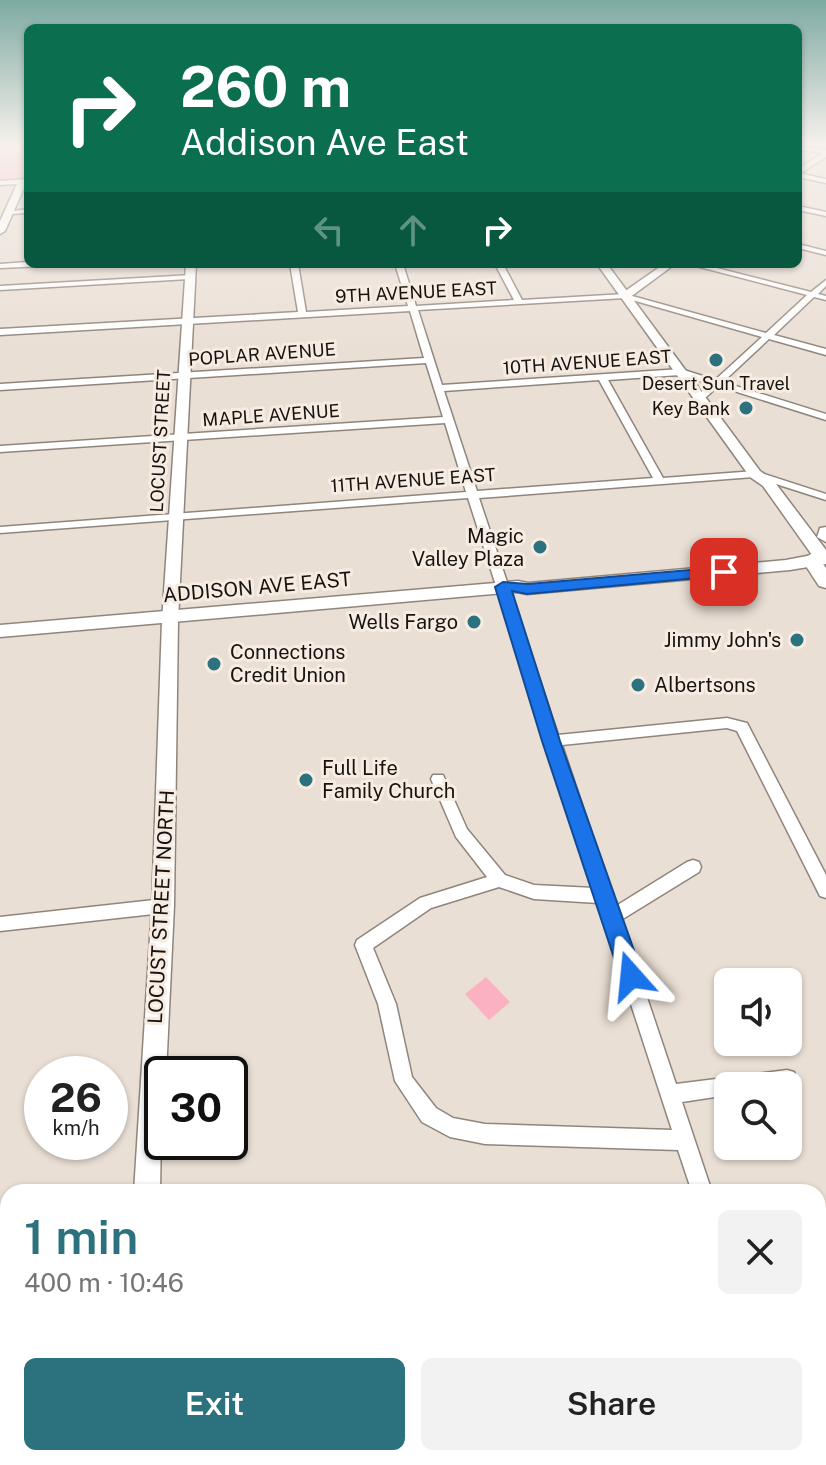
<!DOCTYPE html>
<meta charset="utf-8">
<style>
body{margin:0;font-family:"Public Sans",sans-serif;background:#f2f2f2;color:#222;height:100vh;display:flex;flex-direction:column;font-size:30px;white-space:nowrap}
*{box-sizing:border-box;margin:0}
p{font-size:26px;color:#767676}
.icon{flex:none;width:44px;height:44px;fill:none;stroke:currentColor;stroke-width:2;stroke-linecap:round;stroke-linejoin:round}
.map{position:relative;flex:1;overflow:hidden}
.panel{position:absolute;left:0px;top:1184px;width:826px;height:282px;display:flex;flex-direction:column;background:#fff;border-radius:24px 24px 0 0;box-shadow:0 2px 6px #0004}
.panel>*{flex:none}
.top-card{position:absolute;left:24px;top:24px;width:778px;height:244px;border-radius:12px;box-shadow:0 2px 6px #0004;background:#0b6e4f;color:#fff;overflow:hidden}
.controls{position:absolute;left:714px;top:968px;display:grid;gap:16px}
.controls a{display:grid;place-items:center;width:88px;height:88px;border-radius:12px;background:#fff;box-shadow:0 2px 6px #0004;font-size:40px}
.speed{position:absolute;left:24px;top:1056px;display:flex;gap:16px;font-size:40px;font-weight:700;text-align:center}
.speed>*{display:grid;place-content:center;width:104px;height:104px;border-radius:50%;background:#fff;box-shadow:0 2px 6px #0004;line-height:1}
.speed small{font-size:20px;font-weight:400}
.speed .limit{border:4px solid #111;border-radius:12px;background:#fff;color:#111}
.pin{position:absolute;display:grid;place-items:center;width:68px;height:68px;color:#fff;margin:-34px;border-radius:16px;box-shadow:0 4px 12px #0006}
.me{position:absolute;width:88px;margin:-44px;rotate:342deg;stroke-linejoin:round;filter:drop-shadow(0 0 6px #0008)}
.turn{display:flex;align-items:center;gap:28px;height:168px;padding:0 24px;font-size:36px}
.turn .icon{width:104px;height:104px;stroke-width:2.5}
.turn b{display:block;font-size:56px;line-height:68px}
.lanes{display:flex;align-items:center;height:76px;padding:0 24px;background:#0003;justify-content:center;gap:40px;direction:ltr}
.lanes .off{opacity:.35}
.round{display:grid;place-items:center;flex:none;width:84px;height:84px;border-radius:12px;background:#f2f2f2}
.overview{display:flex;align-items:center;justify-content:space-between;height:136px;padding:0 24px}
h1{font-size:48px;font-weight:600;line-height:60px;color:#2b727e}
.action{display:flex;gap:16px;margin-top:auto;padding:16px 24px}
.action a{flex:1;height:92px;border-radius:12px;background:#2b727e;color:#fff;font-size:32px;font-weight:600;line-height:92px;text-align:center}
.action a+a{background:#f2f2f2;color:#222}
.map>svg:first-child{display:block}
</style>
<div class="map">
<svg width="826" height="1465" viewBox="0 0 826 1465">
<rect width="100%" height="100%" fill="#eadfd5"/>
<g fill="#fcb1c1">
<polygon points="0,147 28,147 28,179 0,180"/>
<polygon points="486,977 510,1002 489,1020 465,994"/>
</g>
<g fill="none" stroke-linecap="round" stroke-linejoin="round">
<g stroke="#8f857d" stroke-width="3">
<g id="minor">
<polygon points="798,146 826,150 826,154 798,149"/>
<polygon points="798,173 826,179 826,183 798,177"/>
<polygon points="798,206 826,212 826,216 798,210"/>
<polygon points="28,209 28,213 9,214 6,212"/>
<polygon points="798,244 826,251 826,255 798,248"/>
<polygon points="28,262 48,264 44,266 0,268 0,264"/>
<path d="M290 264H298L306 312 408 306 395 264H403L416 306 514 300 495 264H503L522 300 625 294 766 333 807 295 688 264H701L811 292 826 280V286L818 294 826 296V300L814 297 774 335 826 349V355L769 339 723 382 826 414V420L718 386 703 400H697V396L710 384 680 375 608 380 663 478 755 471 826 494V500L754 477 479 498 558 735 727 718 747 723 826 875V898L820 896 737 731 727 728 562 745 616 906 687 862 693 860 699 862 701 867 699 872 621 920 676 1084 787 1070 794 1072 796 1079 794 1086 788 1088V1086H728V1095L682 1102 712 1192H692L678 1150 485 1144 450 1137 422 1122 395 1081 378 1004 355 945 357 940 420 898 487 877 456 837 431 779 433 775H443L467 829 505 875 534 885 594 888 547 745 544 741 545 739 468 498 0 533V527L466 492 445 423 0 452V446L443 417 426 363 0 390V384L424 358 410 311 0 335V329L298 312ZM625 298 762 337 715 380 681 369 442 385 418 310ZM599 380 653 478 477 491 444 391ZM499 887 534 899 598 903 672 1130 485 1124 453 1118 436 1108 412 1077 396 1004 373 948 431 908Z"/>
<polygon points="192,275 193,277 189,279 0,290 0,286"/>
<polygon points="163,899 169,901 171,906 169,911 163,913 0,931 0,917"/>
<polygon points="778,1458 802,1458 804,1465 780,1465"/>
</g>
</g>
<g stroke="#8f857d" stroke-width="3">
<g id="tertiary">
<polygon points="826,151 826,157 798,175 798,169"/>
<polygon points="28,179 5,231 0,234 0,221 17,184 0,185 0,181"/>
<polygon points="186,264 196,264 178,621 174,906 166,1074 162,1074 160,1192 134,1192 152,906 162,621"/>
<polygon points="664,264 675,264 629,298 621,298 621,294"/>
<polygon points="826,1336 826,1366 818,1368 818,1338"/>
<polygon points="117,1458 147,1458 148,1465 116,1465"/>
<polygon points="193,1458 259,1458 257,1465 190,1465"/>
</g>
</g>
<g stroke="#8f857d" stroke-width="3">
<polygon id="secondary" points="597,264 607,264 760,471 773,480 826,550 826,564 790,570 527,594 517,592 0,637 0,625 518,581 528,583 786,560 812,555 763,486 750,477"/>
</g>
<g stroke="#8f857d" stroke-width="3">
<g id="primary">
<polygon points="826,527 826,542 817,537 820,528"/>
<polygon points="811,554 817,556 826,568 826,588 819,586 802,560"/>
</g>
</g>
<use href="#minor" fill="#fff" fill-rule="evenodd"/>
<use href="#tertiary" fill="#fff" fill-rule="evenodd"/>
<use href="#secondary" fill="#fff" fill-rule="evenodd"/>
<use href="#primary" fill="#fff" fill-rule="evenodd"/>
</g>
<linearGradient id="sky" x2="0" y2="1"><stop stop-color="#7ea9a3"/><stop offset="0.41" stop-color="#f6f1ec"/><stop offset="1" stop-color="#f6f1ec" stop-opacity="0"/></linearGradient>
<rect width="826" height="352" fill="url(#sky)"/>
<polygon fill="#1a73e8" stroke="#114b97" stroke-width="2" points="724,567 731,572 729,575 527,594 512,591 560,741 643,976 639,983 631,986 623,983 620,976 542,741 495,587 503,582 528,584"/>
<g fill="#2b727e" stroke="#f7ece2" stroke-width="3">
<circle cx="716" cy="360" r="8"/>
<circle cx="746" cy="408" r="8"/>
<circle cx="540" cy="547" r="8"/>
<circle cx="474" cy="622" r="8"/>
<circle cx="797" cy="640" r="8"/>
<circle cx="214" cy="664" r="8"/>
<circle cx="638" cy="685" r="8"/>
<circle cx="306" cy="780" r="8"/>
</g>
<g text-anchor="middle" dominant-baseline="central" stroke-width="6" stroke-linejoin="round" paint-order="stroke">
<g font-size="18" fill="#171310" stroke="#f7ece2">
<text transform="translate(416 292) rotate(-3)">9TH AVENUE EAST</text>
<text transform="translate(262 354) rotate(-4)">POPLAR AVENUE</text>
<text transform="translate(587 362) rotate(-4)">10TH AVENUE EAST</text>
<text transform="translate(271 415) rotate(-4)">MAPLE AVENUE</text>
<text transform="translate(160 441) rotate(-87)">LOCUST STREET</text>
<text transform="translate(413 480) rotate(-4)">11TH AVENUE EAST</text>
</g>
<g font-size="18" fill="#171310" stroke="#f7ece2">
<text x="716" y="383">Desert Sun Travel</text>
<text x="730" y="408" text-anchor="end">Key Bank</text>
</g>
<g font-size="20" fill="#171310" stroke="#f7ece2" text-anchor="end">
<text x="524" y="536">Magic<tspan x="524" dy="23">Valley Plaza</tspan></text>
<text x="458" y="622">Wells Fargo</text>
<text x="781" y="640">Jimmy John's</text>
<text x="230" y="652" text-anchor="start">Connections<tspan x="230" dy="23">Credit Union</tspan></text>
<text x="654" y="685" text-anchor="start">Albertsons</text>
<text x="322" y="768" text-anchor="start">Full Life<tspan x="322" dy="23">Family Church</tspan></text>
</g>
<g font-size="20" fill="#171310" stroke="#f7ece2">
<text transform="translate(257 587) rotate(-5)">ADDISON AVE EAST</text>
<text transform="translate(161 907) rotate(-87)">LOCUST STREET NORTH</text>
</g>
</g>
</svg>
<div class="controls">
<a><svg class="icon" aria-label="sound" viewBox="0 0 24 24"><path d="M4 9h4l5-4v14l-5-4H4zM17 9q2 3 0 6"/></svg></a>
<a><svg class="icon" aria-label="search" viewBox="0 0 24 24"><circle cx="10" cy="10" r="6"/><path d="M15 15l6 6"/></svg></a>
</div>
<div class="speed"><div>26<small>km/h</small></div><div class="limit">30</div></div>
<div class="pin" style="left:724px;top:572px;background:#d93025"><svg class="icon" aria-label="arrive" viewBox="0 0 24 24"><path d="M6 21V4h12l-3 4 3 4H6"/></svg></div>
<svg class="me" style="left:631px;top:976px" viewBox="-20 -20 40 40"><path d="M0-17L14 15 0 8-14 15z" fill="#1a73e8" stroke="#fff" stroke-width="4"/></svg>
<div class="top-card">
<div class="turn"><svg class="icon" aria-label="right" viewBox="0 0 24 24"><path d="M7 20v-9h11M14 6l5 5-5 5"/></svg><div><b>260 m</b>Addison Ave East</div></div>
<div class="lanes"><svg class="icon off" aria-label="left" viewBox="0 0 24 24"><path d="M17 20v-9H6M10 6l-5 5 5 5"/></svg><svg class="icon off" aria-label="ahead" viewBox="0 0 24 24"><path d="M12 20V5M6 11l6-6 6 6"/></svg><svg class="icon" aria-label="right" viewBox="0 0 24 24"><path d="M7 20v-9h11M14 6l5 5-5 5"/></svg></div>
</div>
<section class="panel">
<div class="overview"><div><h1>1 min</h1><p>400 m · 10:46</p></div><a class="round"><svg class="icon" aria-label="close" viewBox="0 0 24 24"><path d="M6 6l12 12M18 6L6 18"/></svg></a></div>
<div class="action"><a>Exit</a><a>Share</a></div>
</section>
</div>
